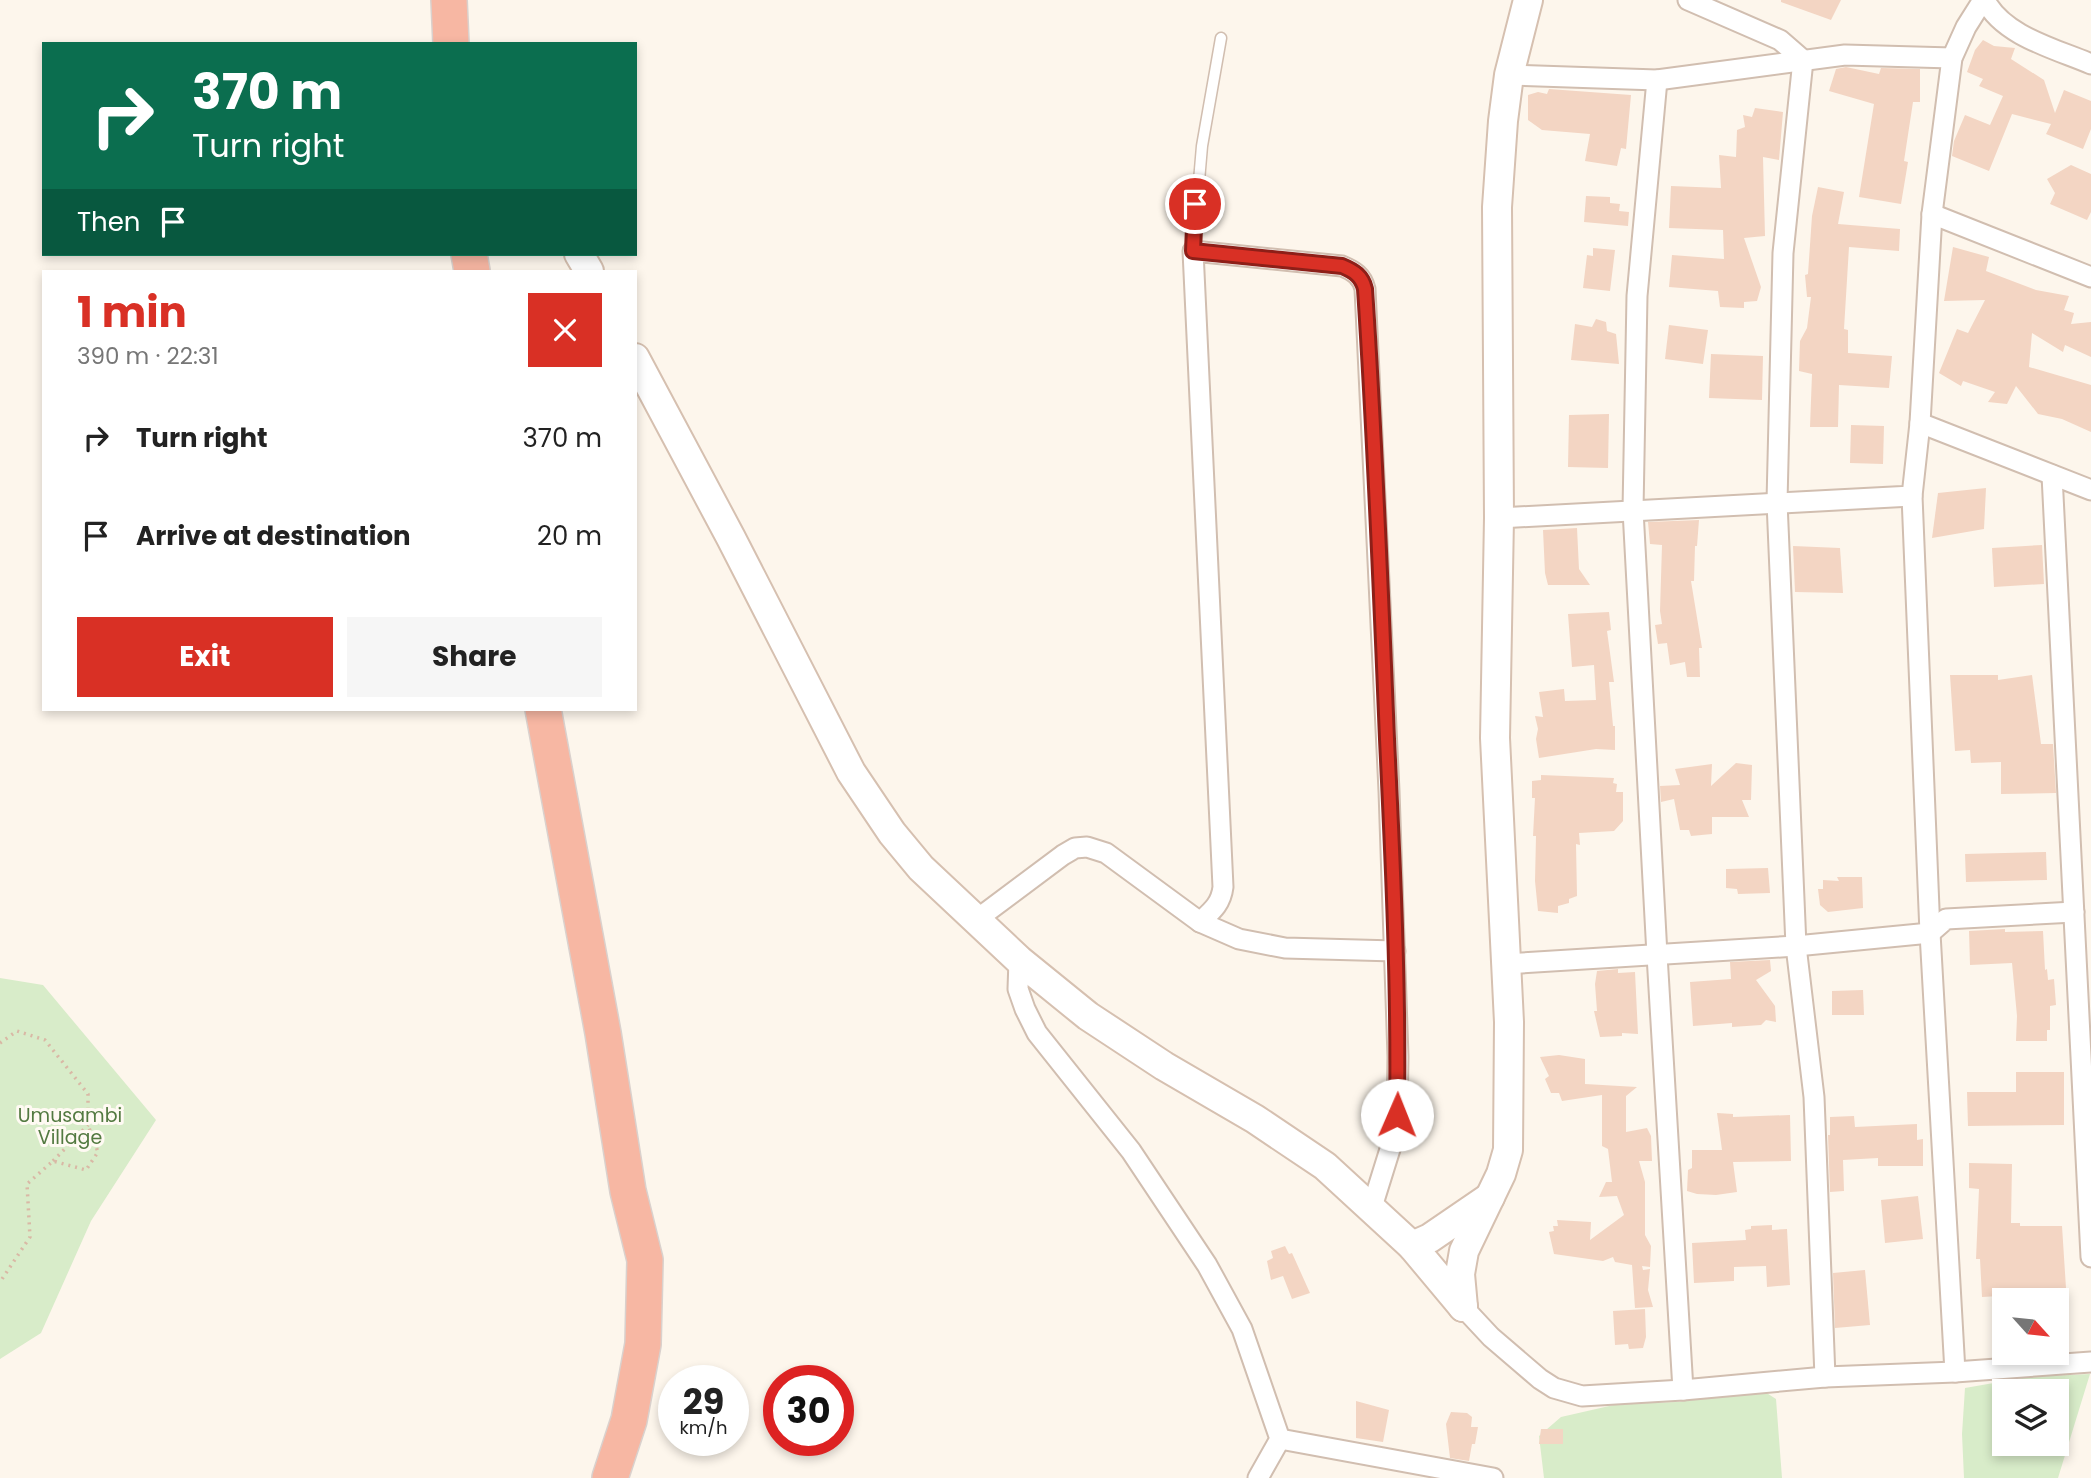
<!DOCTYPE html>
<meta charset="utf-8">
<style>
body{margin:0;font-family:Poppins,sans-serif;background:#f6f6f6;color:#222;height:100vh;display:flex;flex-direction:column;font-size:26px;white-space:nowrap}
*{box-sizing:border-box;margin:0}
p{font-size:23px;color:#767676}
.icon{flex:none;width:38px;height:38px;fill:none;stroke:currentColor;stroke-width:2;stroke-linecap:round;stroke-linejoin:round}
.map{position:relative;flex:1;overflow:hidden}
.sheet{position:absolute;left:42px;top:270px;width:595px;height:441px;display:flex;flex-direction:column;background:#fff;border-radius:0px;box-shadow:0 4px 10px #0003}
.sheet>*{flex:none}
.hud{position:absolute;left:42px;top:42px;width:595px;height:214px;border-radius:0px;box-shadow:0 4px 10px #0003;background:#0b6e4f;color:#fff;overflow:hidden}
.needle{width:46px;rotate:117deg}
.controls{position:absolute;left:1992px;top:1288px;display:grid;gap:14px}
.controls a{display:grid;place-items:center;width:77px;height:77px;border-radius:0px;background:#fff;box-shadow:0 4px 10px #0003;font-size:35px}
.speed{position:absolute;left:658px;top:1365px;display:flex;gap:14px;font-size:35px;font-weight:700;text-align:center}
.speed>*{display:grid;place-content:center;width:91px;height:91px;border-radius:50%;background:#fff;box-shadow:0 4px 10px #0003;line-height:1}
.speed small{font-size:18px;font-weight:400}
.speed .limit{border:10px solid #d22;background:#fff;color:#111}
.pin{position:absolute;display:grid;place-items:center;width:60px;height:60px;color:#fff;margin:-30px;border:4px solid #fff;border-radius:50%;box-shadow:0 2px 7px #0007}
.me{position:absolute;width:77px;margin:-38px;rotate:1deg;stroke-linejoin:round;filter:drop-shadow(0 0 5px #0008)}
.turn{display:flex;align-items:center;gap:24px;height:147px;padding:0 35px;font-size:32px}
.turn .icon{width:91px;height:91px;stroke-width:2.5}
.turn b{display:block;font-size:49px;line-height:60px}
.then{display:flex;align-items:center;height:66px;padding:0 35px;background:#0003;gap:14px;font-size:26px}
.round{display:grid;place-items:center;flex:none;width:74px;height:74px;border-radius:0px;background:#f6f6f6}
.overview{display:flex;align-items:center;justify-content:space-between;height:119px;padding:0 35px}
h1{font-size:42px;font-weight:700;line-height:52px;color:#d93025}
.button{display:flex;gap:14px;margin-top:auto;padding:14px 35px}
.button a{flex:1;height:80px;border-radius:0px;background:#d93025;color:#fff;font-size:28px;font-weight:700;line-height:80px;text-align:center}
.button a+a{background:#f6f6f6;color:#222}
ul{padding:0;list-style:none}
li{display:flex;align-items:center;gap:21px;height:98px;padding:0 35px}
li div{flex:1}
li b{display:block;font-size:26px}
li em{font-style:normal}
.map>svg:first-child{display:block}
</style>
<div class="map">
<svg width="2091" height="1478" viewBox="0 0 2091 1478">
<rect width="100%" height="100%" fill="#fdf6ec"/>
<g fill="#d8ecc9" fill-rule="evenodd">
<polygon points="0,978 43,985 156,1120 91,1221 41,1333 0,1359"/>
<path d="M2090 1374 2058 1478H1964L1962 1434 1965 1388 2028 1377ZM2004 1391H2056V1444H2004Z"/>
<polygon points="1762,1390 1776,1399 1782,1478 1544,1478 1539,1436 1561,1417 1618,1404 1677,1402"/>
</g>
<g fill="#f3d5c3">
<polygon points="1781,0 1841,0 1831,20 1781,2"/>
<polygon points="1983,40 1994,46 2015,48 2011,59 2044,80 2055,113 2064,90 2091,101 2091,129 2083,149 2046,134 2051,124 2012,114 1989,171 1952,156 1954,141 1965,115 1990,125 2003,96 1979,86 1983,79 1967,72 1975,50"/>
<polygon points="1846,67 1879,74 1881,68 1920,69 1920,102 1913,102 1904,161 1908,162 1901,204 1859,197 1874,104 1829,91 1836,69"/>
<polygon points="1549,89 1631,95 1626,149 1621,148 1617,166 1585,161 1590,134 1542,130 1528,120 1528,95 1538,92 1547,94"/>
<polygon points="1755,108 1783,112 1779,160 1763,157 1765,236 1744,238 1761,287 1757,301 1744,302 1744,308 1720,307 1718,291 1669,287 1672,255 1724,259 1723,230 1669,228 1671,186 1721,188 1719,155 1736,157 1737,130 1745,127 1743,115 1752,117"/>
<polygon points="2071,165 2091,174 2091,212 2087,220 2050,204 2055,193 2047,179"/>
<polygon points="1818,187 1844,192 1838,224 1900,229 1899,251 1849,247 1844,329 1848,330 1848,353 1892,356 1889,388 1839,385 1838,427 1810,427 1812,374 1799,371 1800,341 1807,328 1811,297 1807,297 1805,275 1808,274 1812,216"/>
<polygon points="1586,196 1610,197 1610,203 1620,204 1619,211 1629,212 1628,226 1584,222"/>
<polygon points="1953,247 1989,257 1986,271 2036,290 2069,296 2064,310 2074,313 2071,324 2091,322 2091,357 2065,345 2063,352 2032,333 2029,367 2091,385 2091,432 2062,419 2038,414 2016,386 2007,404 1988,402 1995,392 1963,381 1961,386 1939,373 1957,329 1968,333 1985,300 1944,301"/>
<polygon points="1593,248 1615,250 1610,291 1583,288 1587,255 1593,256"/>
<polygon points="1596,319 1606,322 1607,331 1616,334 1619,364 1571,360 1575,324 1592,327"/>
<polygon points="1669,325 1708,330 1703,364 1665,359"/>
<polygon points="1711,354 1763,356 1762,400 1709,398"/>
<polygon points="1609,414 1608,468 1568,467 1569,415"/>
<polygon points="1851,425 1884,426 1883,464 1850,463"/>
<polygon points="1986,488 1984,529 1932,538 1938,493"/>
<polygon points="1699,520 1697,546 1695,546 1694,581 1691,581 1702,648 1699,648 1700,677 1687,677 1685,662 1670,665 1667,643 1658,644 1655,625 1662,624 1660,611 1662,545 1650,544 1648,522"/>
<polygon points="1577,528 1579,569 1590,585 1548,585 1545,573 1543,530"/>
<polygon points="2042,545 2044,584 1994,587 1992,548"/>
<polygon points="1793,546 1840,548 1843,593 1795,592"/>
<polygon points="1609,612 1611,630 1607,631 1614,682 1609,682 1613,726 1615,726 1615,750 1596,749 1539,758 1536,739 1538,729 1535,716 1543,717 1539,692 1564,689 1565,701 1596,700 1594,665 1572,667 1568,614"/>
<polygon points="1950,675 1998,675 1998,680 2032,675 2041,744 2053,744 2056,793 2001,794 2001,762 1971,763 1970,750 1955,751"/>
<polygon points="1736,763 1752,765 1751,800 1742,800 1749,817 1712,817 1712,834 1691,836 1689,830 1680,830 1674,799 1661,802 1660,786 1680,785 1675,769 1712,764 1711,786"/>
<polygon points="1541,775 1614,778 1613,783 1617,784 1616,792 1623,792 1623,821 1614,831 1579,833 1580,845 1576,844 1577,896 1569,899 1569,903 1558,906 1558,913 1538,911 1535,881 1536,836 1533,836 1535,798 1532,798 1532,781 1541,780"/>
<polygon points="2046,852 2047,880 1966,882 1965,854"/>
<polygon points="1768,868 1770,893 1738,894 1737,889 1726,888 1726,869"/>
<polygon points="1837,877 1862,877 1863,908 1828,912 1820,905 1818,889 1823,889 1823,880 1839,881"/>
<polygon points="2005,929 2005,932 2043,931 2045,970 2047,969 2048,980 2054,979 2056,1005 2050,1006 2050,1030 2047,1030 2047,1041 2016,1041 2017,1016 2012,963 1970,965 1969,931"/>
<polygon points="1770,960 1771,971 1756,980 1775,1006 1776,1022 1766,1020 1761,1025 1732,1027 1732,1023 1693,1026 1690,982 1731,979 1730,962"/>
<polygon points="1618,969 1618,973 1635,972 1638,1034 1622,1033 1622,1036 1600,1037 1594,1011 1597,1011 1595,984 1597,971"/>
<polygon points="1863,990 1864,1015 1832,1015 1832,991"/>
<polygon points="1559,1055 1585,1059 1585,1084 1637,1087 1626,1096 1626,1132 1647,1128 1651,1136 1652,1161 1639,1161 1645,1182 1645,1235 1651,1246 1650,1267 1642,1266 1643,1270 1650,1269 1648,1290 1653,1307 1635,1308 1632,1265 1615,1262 1613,1257 1603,1261 1554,1254 1549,1232 1554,1231 1553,1226 1558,1226 1557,1220 1591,1222 1590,1240 1624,1215 1617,1196 1599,1197 1606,1182 1612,1182 1608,1149 1602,1146 1602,1095 1562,1101 1559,1093 1551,1093 1545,1079 1549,1076 1540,1057"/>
<polygon points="2016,1072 2064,1072 2064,1125 1968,1126 1967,1092 2016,1092"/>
<polygon points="1717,1113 1733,1114 1733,1117 1790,1115 1791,1161 1733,1162 1737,1192 1716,1195 1697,1194 1687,1191 1688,1170 1692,1168 1692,1150 1722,1150"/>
<polygon points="1854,1116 1855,1127 1917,1124 1917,1140 1923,1139 1923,1166 1878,1166 1878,1158 1843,1160 1844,1191 1830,1192 1828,1135 1830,1135 1830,1117"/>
<polygon points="1969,1163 2012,1164 2011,1223 2020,1223 2020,1226 2062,1226 2066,1288 2052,1288 2053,1298 2036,1299 2035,1294 1982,1297 1980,1259 1976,1259 1979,1189 1969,1188"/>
<polygon points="1918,1196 1923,1239 1885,1243 1881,1200"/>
<polygon points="1772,1225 1772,1230 1787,1229 1790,1285 1767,1287 1766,1266 1734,1267 1734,1281 1694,1283 1692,1243 1746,1240 1745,1230 1751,1229 1751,1226"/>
<polygon points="1285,1246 1289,1254 1292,1253 1310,1293 1292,1299 1283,1276 1271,1280 1267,1261 1273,1258 1271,1251"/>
<polygon points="1865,1270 1870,1325 1835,1328 1833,1273"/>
<polygon points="1645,1309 1646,1337 1643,1348 1629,1349 1628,1344 1615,1345 1613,1311"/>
<polygon points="1356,1401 1389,1410 1383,1442 1356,1438"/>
<polygon points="1451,1412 1467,1413 1472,1417 1471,1427 1478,1427 1475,1444 1472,1444 1469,1461 1450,1458 1446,1424"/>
<polygon points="1541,1429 1563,1429 1563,1444 1539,1444"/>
</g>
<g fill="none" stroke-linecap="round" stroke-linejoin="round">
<g stroke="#d1beb0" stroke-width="13">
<polyline id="lane" points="1193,251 1202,146 1221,38"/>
</g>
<g stroke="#d1beb0" stroke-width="23">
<g id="street">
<polyline points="1688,0 1780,40 1803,60 1783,253 1777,502 1796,946 1814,1097 1825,1377"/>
<path d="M1985 0C2003 36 2056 49 2091 64"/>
<polyline points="1509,75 1657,80 1845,55 1952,58"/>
<polyline points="1657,80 1637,296 1633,510 1657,955 1683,1390"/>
<polyline points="1932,214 2091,277"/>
<polyline points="1920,423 2091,490"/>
<polyline points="2052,475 2091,1257"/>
<polyline points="1912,496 1930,933 1955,1372"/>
<polyline points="1499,518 1912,496 1920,423 1932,214 1952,58 1966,27 1983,0"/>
<polyline points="976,920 1063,855 1075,848 1087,847 1106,853 1200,922 1239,939 1285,948 1395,951"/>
<path d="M1200 922C1212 911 1221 904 1223 887L1193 251 1342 266C1354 271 1362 276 1365 289L1389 791 1398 1057 1397 1115 1391 1146 1372 1207"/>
<polyline points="1019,960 1018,989 1025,1009 1037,1033 1131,1151 1207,1265 1242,1329 1280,1439 1258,1478"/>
<polyline points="1505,964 1796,946 1930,933 1946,919 2074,912"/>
<polyline points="1463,1307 1491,1337 1540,1379 1554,1388 1582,1396 1683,1390 1825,1377 1955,1372 2091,1362"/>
<polyline points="1280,1439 1493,1478"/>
</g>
</g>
<g stroke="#d6c0b0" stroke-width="32">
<g id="secondary">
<polyline points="579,254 589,271"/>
<polyline points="635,358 731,538 851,772 892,833 921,868 1019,960 1088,1016 1164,1066 1255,1119 1325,1166 1412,1246 1463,1307"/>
<polyline points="1412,1246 1430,1238 1490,1197"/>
<polyline points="1463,1307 1460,1274 1464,1251 1501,1174 1508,1150 1509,1022 1495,738 1499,518 1497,207 1503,121 1509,75 1528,0"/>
</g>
</g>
<g stroke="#dad1cd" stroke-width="38">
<g id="highway">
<polyline points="449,0 451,44"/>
<polyline points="469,254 472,271"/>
<polyline points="543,709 603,1033 628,1191 645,1260 643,1344 629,1420 610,1478"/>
</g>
</g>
<g stroke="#d9b8a5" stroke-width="3.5" stroke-dasharray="2 5" stroke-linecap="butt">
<polyline points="0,1043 17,1031 45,1040 88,1094 88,1125 98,1152 86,1170 53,1161 27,1184 30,1237 0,1282"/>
<polyline points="53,1161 88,1125"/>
</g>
<use href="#lane" stroke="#fff" stroke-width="10"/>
<use href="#street" stroke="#fff" stroke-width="19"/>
<use href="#secondary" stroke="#fff" stroke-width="28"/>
<use href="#highway" stroke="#f7b7a3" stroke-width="35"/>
</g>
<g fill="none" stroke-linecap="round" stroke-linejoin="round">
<g stroke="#8d1f18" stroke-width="18">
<path id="route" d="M1195 204 1193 251 1342 266C1354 271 1362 276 1365 289 1375 439 1381 589 1387 739 1393 864 1399 990 1397 1115"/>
</g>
<use href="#route" stroke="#d93025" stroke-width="12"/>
</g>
<g text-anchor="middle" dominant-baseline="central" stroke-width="6" stroke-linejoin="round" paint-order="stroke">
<g font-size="19" fill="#537a41" stroke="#fffaf3">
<text x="70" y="1115">Umusambi<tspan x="70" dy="22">Village</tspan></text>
</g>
</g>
</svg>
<div class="controls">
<a><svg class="needle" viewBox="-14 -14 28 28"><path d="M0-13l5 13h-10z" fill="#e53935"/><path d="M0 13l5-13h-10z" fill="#767676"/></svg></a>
<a><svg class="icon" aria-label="layers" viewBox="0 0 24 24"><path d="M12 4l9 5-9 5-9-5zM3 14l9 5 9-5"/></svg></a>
</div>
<div class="speed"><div>29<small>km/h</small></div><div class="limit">30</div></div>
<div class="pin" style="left:1195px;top:204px;background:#d93025"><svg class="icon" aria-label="arrive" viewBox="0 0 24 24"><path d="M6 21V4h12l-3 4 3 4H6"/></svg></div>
<svg class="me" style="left:1397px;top:1115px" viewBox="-20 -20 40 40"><circle r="19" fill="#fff"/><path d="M0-13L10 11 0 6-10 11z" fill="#d93025"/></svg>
<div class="hud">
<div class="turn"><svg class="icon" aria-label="right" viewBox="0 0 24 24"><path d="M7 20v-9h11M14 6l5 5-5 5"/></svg><div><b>370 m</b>Turn right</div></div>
<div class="then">Then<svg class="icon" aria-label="arrive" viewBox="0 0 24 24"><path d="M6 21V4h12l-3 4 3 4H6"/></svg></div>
</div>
<section class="sheet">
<div class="overview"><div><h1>1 min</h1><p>390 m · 22:31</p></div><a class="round" style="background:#d93025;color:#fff"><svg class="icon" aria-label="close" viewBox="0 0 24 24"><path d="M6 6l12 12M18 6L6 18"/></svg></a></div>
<ul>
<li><svg class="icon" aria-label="right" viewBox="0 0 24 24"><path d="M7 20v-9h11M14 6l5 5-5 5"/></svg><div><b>Turn right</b></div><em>370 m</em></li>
<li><svg class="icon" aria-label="arrive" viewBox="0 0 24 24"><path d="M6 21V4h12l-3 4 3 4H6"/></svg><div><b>Arrive at destination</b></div><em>20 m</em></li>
</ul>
<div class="button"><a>Exit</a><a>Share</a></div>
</section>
</div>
